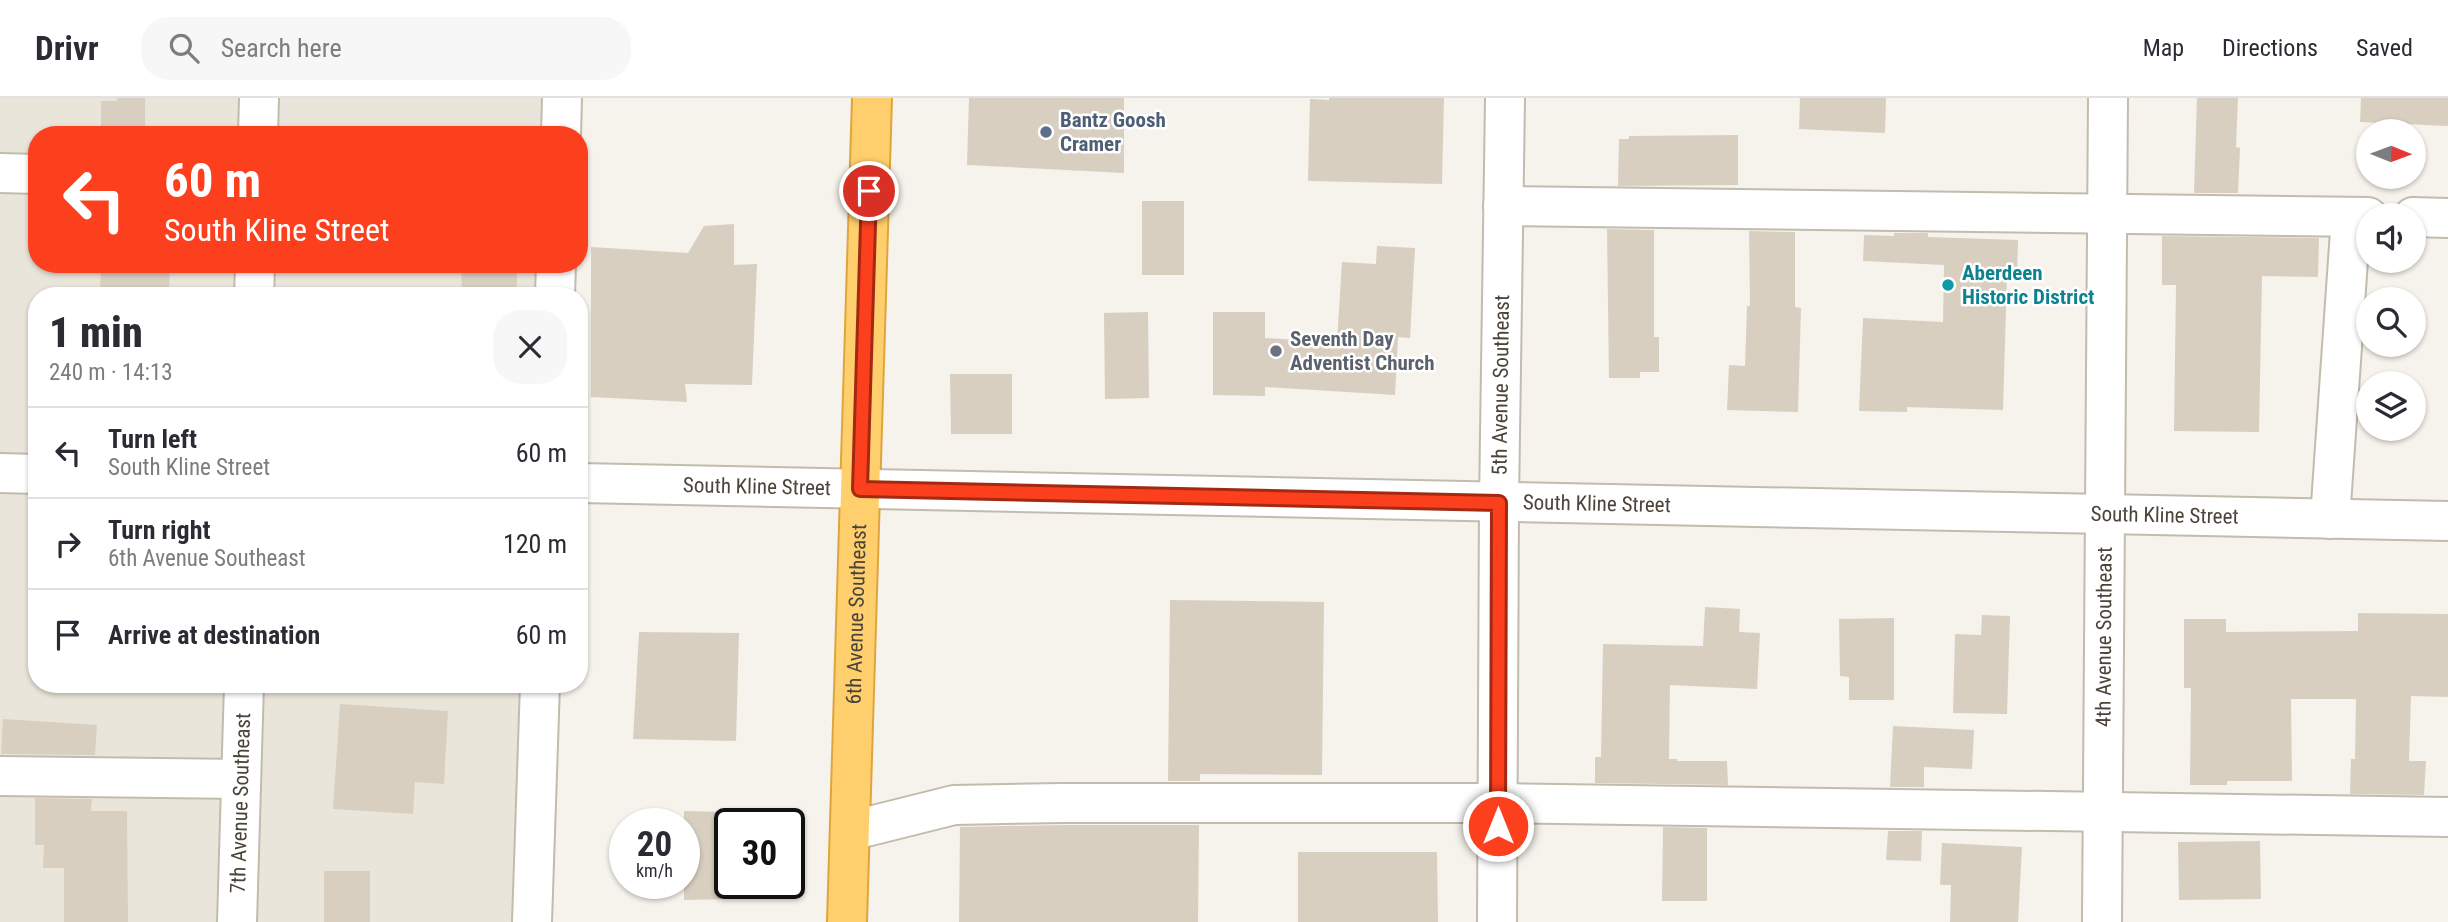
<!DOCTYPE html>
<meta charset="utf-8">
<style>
body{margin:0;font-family:"Roboto Condensed",sans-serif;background:#f7f7f7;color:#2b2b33;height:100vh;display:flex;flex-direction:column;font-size:26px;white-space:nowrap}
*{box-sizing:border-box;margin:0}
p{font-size:23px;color:#7c7c81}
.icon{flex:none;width:38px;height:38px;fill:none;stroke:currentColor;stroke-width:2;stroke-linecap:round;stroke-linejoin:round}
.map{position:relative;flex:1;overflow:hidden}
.panel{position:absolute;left:28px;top:189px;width:560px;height:406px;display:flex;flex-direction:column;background:#fff;border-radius:28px;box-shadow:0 2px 5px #0004}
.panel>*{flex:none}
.banner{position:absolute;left:28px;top:28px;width:560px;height:147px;border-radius:28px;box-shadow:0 2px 5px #0004;background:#fc3f1d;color:#fff;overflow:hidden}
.needle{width:46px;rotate:91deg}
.fabs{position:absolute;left:2356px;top:21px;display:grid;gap:14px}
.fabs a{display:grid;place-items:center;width:70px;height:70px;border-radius:50%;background:#fff;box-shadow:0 2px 5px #0004;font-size:35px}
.speed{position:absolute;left:609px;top:710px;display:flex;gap:14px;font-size:35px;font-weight:700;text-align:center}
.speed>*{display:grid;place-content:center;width:91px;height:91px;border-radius:50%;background:#fff;box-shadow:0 2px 5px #0004;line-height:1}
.speed small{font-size:18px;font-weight:400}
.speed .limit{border:4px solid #111;border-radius:10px;background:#fff;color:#111}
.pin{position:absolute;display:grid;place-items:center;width:60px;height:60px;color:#fff;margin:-30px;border:4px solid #fff;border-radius:50%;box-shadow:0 2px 7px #0007}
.me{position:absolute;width:77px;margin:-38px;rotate:0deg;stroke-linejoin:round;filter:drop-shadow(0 0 5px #0008)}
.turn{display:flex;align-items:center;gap:24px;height:147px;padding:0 21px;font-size:32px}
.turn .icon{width:91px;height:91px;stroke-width:2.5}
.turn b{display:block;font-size:49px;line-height:60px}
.round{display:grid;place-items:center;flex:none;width:74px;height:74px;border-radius:28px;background:#f7f7f7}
.head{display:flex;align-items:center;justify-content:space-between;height:119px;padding:0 21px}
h1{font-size:42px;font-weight:800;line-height:52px}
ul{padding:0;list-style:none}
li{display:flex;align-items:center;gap:21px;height:91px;padding:0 21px;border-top:2px solid #e1e1e2}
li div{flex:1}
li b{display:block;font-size:26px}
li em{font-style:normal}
header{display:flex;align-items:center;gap:42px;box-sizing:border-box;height:98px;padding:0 35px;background:#fff;border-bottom:2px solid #e1e1e2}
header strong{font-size:33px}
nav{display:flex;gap:38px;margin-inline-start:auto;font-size:24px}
.search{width:490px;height:63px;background:#f7f7f7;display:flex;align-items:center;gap:18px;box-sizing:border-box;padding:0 24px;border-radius:28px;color:#7c7c81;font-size:26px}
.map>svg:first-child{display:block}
</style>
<header>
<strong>Drivr</strong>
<div class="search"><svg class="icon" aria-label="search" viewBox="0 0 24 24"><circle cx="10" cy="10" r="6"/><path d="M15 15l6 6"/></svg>Search here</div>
<nav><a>Map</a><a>Directions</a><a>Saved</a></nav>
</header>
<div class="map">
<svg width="2448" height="824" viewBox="0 0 2448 824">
<rect width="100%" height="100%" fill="#f6f3ec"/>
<polygon fill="#eae5da" points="0,0 556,0 555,37 37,37 37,166 551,166 550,198 37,198 37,586 538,586 531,824 0,824"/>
<g fill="#d8cfc1">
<polygon points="117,0 145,0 145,37 101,37 101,3 117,3"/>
<polygon points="969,0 1124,0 1124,75 967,67"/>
<polygon points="1329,0 1444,0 1442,86 1308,83 1310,1 1329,2"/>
<polygon points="1800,0 1886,0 1885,35 1799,31"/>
<polygon points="2197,0 2238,0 2236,49 2240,50 2238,95 2194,95"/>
<polygon points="2361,0 2448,0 2448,28 2360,24"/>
<polygon points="1738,37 1738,87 1618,88 1619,41 1629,41 1629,38"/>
<rect x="1142" y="103" width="42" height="74"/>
<polygon points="734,126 734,167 757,166 752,287 685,286 687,304 591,299 591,149 688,155 704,128"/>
<polygon points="1607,131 1654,132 1654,239 1659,239 1659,274 1640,274 1640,280 1609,280"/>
<polygon points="1749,133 1795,134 1795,209 1801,210 1798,314 1727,312 1729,267 1745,268 1747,208 1750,208"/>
<polygon points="1894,135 1928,135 1928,139 2018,142 2017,179 2007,178 2003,312 1907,309 1907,314 1859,313 1863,220 1943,224 1944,167 1863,163 1864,137 1894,138"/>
<polygon points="2162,138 2319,140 2318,179 2262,178 2259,334 2174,333 2176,187 2162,187"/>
<polygon points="1377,148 1415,150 1410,240 1398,239 1395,297 1265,289 1265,298 1213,297 1213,214 1265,214 1265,240 1337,244 1342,164 1376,166"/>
<polygon points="101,166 170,166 169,198 100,196"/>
<polygon points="461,166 517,166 517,198 462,198"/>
<polygon points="1148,214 1149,300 1105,301 1104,215"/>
<polygon points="950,276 1012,276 1012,336 951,336"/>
<polygon points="1170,502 1324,504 1322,677 1200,676 1200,683 1168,683"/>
<polygon points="1705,509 1740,511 1739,534 1760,535 1757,591 1670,587 1669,661 1677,661 1677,663 1727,663 1728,687 1595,685 1595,659 1601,659 1603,546 1703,548"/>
<polygon points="2358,515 2448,516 2448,599 2411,598 2409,663 2426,663 2424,697 2350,696 2351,661 2355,661 2356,601 2291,601 2292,683 2227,683 2227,687 2190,687 2191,590 2184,590 2184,521 2226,521 2226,534 2358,533"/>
<polygon points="1982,517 2010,518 2007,616 1953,615 1955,536 1981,537"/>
<polygon points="1894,520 1894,602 1849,602 1849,579 1840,578 1839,521"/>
<polygon points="639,534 739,535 736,643 633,641"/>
<polygon points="340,606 448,613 444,686 415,684 413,716 333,711"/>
<polygon points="3,621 97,627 95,657 1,656"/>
<polygon points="1893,628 1974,632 1972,671 1924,669 1924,689 1890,689"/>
<polygon points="35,700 92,701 91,713 127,713 128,824 64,824 64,770 43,770 44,747 35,747"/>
<polygon points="684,713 730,714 730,801 684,802"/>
<polygon points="1062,727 1199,727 1198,824 959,824 960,729"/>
<polygon points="1663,729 1707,730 1707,803 1662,803"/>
<polygon points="1888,733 1922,733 1921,763 1886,762"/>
<polygon points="2260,743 2261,801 2179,802 2178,744"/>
<polygon points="1942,745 2022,749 2018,824 1950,824 1951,787 1940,787"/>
<polygon points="1298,754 1437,754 1438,824 1298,824"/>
<rect x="324" y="773" width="46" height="51"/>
</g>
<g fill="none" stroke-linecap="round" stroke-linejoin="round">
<g stroke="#c2bbae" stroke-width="42">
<g id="minor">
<polyline points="258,37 259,0"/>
<polyline points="561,37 562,0"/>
<polyline points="0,75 37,76"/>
<polyline points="1503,108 2368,119"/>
<polyline points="2413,119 2448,120"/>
<polyline points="254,198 255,166"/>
<polyline points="555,198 556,166"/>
<polyline points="0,375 37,376"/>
<path id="s1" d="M579 385 2448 423"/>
<polyline points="2330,421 2351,119"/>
<polyline points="0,678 241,681"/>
<polyline points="850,733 954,707 1062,705 1498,705 2448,719"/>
<path id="s2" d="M237 824 244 586"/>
<polyline points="532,824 540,586"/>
<path id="s3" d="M1497 824 1499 405 1505 0"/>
<path id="s4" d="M2102 824 2108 0"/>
</g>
</g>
<g stroke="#e0a43c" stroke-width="42">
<g id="highway">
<path id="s5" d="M847 824 872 0"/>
</g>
</g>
<use href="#minor" stroke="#fff" stroke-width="38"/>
<use href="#highway" stroke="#ffcf6e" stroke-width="38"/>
</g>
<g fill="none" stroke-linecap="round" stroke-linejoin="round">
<g stroke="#a42913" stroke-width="18">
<polyline id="route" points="869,93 860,391 1499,405 1498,728"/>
</g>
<use href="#route" stroke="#fc3f1d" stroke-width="12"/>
</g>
<circle fill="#5c6f8a" stroke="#fff" stroke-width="2.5" cx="1046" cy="34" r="7"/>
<circle fill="#0f9aa8" stroke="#fff" stroke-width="2.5" cx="1948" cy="187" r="7"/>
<circle fill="#6b7280" stroke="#fff" stroke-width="2.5" cx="1276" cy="253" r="7"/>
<g text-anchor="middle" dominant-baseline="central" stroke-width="5" stroke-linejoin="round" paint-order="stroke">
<g font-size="21" font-weight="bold" fill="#4e5e75" stroke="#fff" text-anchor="start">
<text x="1060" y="22">Bantz Goosh<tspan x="1060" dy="24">Cramer</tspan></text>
</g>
<g font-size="21" font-weight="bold" fill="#0d838f" stroke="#fff" text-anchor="start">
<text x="1962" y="175">Aberdeen<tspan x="1962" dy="24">Historic District</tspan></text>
</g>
<g font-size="21" font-weight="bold" fill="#5b616d" stroke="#fff" text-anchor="start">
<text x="1290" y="241">Seventh Day<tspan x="1290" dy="24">Adventist Church</tspan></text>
</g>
<g font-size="21" fill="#4b4439" stroke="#fff">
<text stroke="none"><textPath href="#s3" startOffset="537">5th Avenue Southeast</textPath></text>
<text stroke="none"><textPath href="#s1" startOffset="178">South Kline Street</textPath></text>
<text stroke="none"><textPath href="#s1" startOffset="1018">South Kline Street</textPath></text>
<text stroke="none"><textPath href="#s1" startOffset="1586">South Kline Street</textPath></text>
<text stroke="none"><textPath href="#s5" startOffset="308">6th Avenue Southeast</textPath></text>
<text stroke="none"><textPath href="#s4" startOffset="285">4th Avenue Southeast</textPath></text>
<text stroke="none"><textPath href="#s2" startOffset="119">7th Avenue Southeast</textPath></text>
</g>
</g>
</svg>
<div class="fabs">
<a><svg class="needle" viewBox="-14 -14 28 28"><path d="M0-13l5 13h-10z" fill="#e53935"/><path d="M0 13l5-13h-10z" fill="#7c7c81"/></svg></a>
<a><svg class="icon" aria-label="sound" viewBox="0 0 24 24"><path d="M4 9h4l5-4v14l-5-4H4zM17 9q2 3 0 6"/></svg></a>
<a><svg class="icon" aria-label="search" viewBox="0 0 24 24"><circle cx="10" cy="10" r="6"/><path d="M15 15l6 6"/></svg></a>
<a><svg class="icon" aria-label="layers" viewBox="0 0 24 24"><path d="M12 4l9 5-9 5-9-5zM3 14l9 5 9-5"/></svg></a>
</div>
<div class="speed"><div>20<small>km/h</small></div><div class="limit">30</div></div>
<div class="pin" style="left:869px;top:93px;background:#d93025"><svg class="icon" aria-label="arrive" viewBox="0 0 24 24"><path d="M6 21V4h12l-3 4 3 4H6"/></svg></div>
<svg class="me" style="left:1498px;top:728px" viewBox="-20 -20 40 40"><circle r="17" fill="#fc3f1d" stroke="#fff" stroke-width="3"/><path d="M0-11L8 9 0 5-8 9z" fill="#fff"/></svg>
<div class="banner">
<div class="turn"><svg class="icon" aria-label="left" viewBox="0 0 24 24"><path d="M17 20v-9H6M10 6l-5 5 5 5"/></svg><div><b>60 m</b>South Kline Street</div></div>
</div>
<section class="panel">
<div class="head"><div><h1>1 min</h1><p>240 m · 14:13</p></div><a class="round"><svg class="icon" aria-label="close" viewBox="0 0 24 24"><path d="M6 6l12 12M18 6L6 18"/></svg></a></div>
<ul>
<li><svg class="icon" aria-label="left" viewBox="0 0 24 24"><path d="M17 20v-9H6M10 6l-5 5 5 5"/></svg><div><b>Turn left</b><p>South Kline Street</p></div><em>60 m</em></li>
<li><svg class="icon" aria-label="right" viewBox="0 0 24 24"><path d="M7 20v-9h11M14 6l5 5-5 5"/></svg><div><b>Turn right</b><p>6th Avenue Southeast</p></div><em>120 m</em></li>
<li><svg class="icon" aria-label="arrive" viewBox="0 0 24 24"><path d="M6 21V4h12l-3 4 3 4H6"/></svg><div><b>Arrive at destination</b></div><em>60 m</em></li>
</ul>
</section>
</div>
